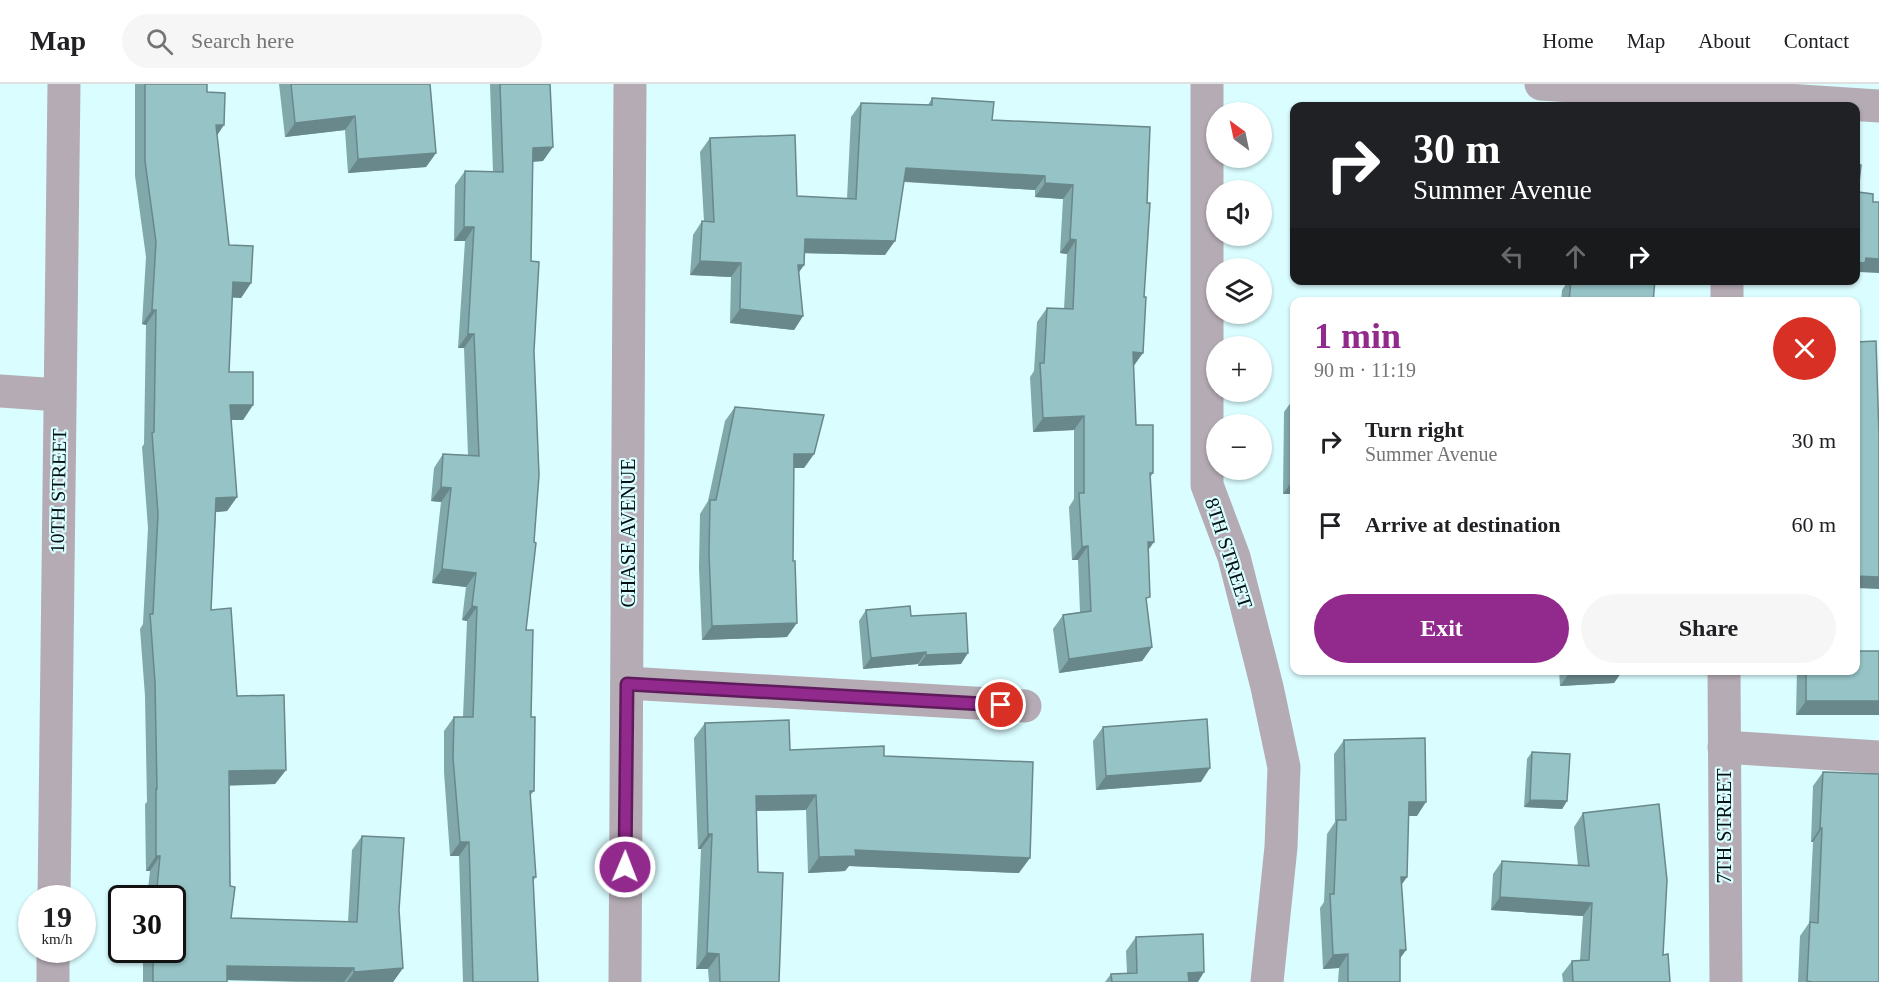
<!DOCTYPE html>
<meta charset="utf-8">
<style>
body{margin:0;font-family:Georgia,serif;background:#f6f6f6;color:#202124;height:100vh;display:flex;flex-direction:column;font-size:22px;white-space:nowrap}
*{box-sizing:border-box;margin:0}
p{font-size:20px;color:#757577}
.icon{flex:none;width:33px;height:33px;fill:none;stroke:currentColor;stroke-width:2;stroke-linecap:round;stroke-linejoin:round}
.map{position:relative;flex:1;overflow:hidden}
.sheet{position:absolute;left:1290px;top:213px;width:570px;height:378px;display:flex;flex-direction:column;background:#fff;border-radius:12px;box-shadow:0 2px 4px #0004}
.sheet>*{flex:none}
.hud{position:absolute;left:1290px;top:18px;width:570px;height:183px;border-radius:12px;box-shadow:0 2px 4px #0004;background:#202124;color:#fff;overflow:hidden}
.needle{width:39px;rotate:327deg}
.buttons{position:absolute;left:1206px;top:18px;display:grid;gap:12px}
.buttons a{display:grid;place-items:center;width:66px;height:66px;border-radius:50%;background:#fff;box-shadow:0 2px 4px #0004;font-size:30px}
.speed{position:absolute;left:18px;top:801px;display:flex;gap:12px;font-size:30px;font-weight:700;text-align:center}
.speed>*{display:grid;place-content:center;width:78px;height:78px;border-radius:50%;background:#fff;box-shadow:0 2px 4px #0004;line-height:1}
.speed small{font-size:15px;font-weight:400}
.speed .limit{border:3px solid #111;border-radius:9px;background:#fff;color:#111}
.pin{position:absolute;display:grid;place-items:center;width:51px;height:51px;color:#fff;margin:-26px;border:3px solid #fff;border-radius:50%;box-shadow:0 2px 6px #0007}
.me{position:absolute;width:66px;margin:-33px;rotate:1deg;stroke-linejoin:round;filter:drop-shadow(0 0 4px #0008)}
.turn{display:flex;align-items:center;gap:21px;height:126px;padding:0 24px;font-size:27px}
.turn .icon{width:78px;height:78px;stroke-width:2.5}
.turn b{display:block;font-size:42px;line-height:51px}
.lanes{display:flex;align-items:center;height:57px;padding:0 24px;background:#0003;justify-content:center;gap:30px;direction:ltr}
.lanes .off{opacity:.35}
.round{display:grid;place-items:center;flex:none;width:63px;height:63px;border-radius:32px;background:#f6f6f6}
.summary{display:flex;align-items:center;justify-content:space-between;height:102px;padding:0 24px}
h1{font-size:36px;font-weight:800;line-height:45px;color:#92298d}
.action{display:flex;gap:12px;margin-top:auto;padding:12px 24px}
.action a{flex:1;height:69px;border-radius:36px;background:#92298d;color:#fff;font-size:24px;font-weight:800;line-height:69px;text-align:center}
.action a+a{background:#f6f6f6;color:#202124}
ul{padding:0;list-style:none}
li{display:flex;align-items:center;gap:18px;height:84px;padding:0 24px}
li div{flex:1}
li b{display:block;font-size:22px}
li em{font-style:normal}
header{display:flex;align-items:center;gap:36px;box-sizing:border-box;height:84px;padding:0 30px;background:#fff;border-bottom:2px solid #e0e0e0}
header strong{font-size:28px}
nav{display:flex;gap:33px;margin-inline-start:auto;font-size:21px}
.search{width:420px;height:54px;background:#f6f6f6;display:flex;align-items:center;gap:15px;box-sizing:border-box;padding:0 21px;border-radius:33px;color:#757577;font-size:22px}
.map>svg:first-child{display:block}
</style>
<header>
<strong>Map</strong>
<div class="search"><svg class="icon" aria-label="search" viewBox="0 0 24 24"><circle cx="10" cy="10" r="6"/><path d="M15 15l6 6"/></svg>Search here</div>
<nav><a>Home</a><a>Map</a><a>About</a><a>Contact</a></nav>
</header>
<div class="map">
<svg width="1879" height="898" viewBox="0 0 1879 898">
<rect width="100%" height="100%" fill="#dafdff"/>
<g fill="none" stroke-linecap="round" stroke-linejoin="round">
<g stroke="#b5abb4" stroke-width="33">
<polyline points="1207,0 1207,401 1234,473 1267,603 1284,683 1281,763 1267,898"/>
<polyline points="1541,0 1879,22"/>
<polyline points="1727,218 1727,196"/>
<polyline points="0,307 59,311"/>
<polyline points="1724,586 1726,898"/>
<polyline points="627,599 1025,622"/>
<polyline points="1724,663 1879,673"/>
<polyline points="54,814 64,0"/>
<polyline points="53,898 53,866"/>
<polyline points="625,898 630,0"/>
</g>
</g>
<g fill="#81a8aa">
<polygon points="135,0 207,0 207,8 217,52 229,161 251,199 241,214 232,213 229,288 253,321 243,336 231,336 237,413 227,427 216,428 211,526 237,612 286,686 275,700 229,701 231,834 348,838 352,766 362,752 399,826 403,884 393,898 295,898 227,896 227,898 143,898 143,874 141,874 141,866 172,866 172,814 147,814 150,787 146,787 145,720 147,718 145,612 140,545 143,540 148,444 142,363 144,360 146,241 142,240 146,173 135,92"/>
<polygon points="279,0 430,0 436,69 426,83 348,89 345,46 285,53"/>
<polygon points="490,0 550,0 543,77 533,78 531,177 534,267 526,546 534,707 530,712 536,793 533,797 538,898 463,898 459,772 450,772 444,688 444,647 454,633 463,633 467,537 462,536 466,503 432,499 441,418 431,417 434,384 443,370 468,371 464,264 458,264 465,157 454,157 455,101 465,87 493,88"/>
<polygon points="932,14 992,36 1150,43 1133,283 1136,341 1153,389 1150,394 1146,518 1152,563 1142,577 1059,589 1053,545 1063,531 1080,528 1078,476 1072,476 1069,423 1074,415 1074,346 1033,348 1030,293 1034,287 1037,238 1047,224 1064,225 1067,170 1060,169 1063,115 1035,113 1035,106 904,98 885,171 805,169 804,181 799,188 803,232 794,246 730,239 731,193 690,191 693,151 702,137 704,137 700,68 710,54 797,112 847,115 851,33 861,19 928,21"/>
<polygon points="1294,86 1294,119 1293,87"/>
<polygon points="1569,196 1655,196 1653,218 1561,218 1562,206"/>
<polygon points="1294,308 1294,410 1283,410 1284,328 1294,314"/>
<polygon points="735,323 814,370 804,384 794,384 793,477 787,553 702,556 699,484 700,430 708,417 725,337"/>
<polygon points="866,526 911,532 961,580 918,582 918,580 863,585 859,537"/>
<polygon points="1879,567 1879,631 1796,631 1797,586 1856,586"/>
<polygon points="1559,586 1623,586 1614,599 1560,602"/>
<polygon points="705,639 790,666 884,672 1019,789 849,782 845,787 808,789 806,726 756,727 758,788 779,898 709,898 708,885 696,885 701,765 698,765 694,654"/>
<polygon points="1103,643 1201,698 1096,706 1093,657"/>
<polygon points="1344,656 1417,732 1408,732 1407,793 1401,801 1406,866 1400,874 1400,898 1338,898 1339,884 1323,885 1320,824 1324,818 1327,750 1335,738 1334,670"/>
<polygon points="1532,668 1567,717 1562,725 1524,723 1527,675"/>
<polygon points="1823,688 1879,898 1798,898 1800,852 1809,839 1813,758 1811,758 1813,702"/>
<polygon points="1583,729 1663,871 1670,898 1563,898 1562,890 1572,877 1580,876 1583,832 1491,826 1493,790 1502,777 1578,782 1574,743"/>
<polygon points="1136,853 1198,898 1105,898 1111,890 1127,889 1126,867"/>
</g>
<g fill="#69888b">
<polygon points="355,32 345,46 285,53 295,39"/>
<polygon points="216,41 224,41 214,56"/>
<polygon points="553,63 543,77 523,78 533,64"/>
<polygon points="436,69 426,83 348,89 358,75"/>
<polygon points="906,84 1045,92 1035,106 896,97"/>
<polygon points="1045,99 1073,101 1063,115 1035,113"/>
<polygon points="464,143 474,143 465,157 454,157"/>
<polygon points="805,155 895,157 885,171 796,169"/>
<polygon points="1070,155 1076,156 1067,170 1060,169"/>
<polygon points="1866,174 1879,175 1879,189 1859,188 1856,193 1856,178"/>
<polygon points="700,177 741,179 731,193 690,191"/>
<polygon points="798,181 804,181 794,195"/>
<polygon points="233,198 251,199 241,214 223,213"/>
<polygon points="740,225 803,232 794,246 730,239"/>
<polygon points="152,226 156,226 146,241 142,240"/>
<polygon points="468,250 474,250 464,264 458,264"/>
<polygon points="1133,268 1143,269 1133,283"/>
<polygon points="230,321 253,321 243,336 220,336"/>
<polygon points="1084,332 1074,346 1033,348 1043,334"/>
<polygon points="794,370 814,370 804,384 784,384"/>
<polygon points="1293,396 1294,396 1294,410 1283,410"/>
<polygon points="441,403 451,404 441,418 431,417"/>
<polygon points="237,413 227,427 206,429 216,414"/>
<polygon points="1148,458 1154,458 1144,472"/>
<polygon points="1088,462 1078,476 1072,476 1082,463"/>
<polygon points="442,485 476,489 466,503 432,499"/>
<polygon points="1856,492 1879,493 1879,505 1856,504"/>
<polygon points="472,522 477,523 467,537 462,536"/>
<polygon points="797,539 787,553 702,556 712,542"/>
<polygon points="1152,563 1142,577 1059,589 1069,575"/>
<polygon points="926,568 918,580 863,585 871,574"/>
<polygon points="968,569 961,580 918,582 926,571"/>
<polygon points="1602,586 1623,586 1614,599 1560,602 1570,588"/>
<polygon points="1806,617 1879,617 1879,631 1796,631"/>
<polygon points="1210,684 1201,698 1096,706 1106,692"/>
<polygon points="286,686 275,700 219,702 229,687"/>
<polygon points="816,711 806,726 745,727 756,712"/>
<polygon points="1530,716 1567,717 1562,725 1524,723"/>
<polygon points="1409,718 1426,718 1417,732 1399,732"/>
<polygon points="1820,744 1822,744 1813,758 1811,758"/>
<polygon points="708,750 712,750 701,765 698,765"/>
<polygon points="460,758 469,758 459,772 450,772"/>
<polygon points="855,766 1030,774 1019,789 849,782 845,787 808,789 819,773"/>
<polygon points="156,772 160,772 150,787 146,787"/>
<polygon points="1401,793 1407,793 1397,807"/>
<polygon points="1500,813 1592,819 1583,832 1491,826"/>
<polygon points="146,866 149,866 143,874 141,874"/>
<polygon points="1400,866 1406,866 1396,880"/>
<polygon points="707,869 719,870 708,885 696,885"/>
<polygon points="1348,870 1339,884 1323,885 1333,871"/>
<polygon points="227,882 354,884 344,898 217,896"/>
<polygon points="403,884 393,898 347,898 354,888"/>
<polygon points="1204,888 1198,898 1182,898 1188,889"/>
</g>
<g fill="#96c3c6" stroke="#69888b" stroke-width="1.5">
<polygon points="145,0 207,0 207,8 225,9 224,41 216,41 229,161 253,162 251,199 233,198 229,288 253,288 253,321 230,321 237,413 216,414 211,526 231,524 237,612 284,611 286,686 229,687 230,802 235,803 231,834 357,838 362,752 404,754 399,826 403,884 354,888 354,884 227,882 227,898 153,898 153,866 172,866 172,814 156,814 160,772 156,772 156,705 157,705 155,598 150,530 153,530 158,430 152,349 154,348 156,226 152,226 156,158 145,77"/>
<polygon points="291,0 430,0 436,69 358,75 355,32 295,39"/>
<polygon points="500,0 550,0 553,63 533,64 531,177 539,178 534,267 539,391 534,458 536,459 526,546 533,546 531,633 535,633 534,707 530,707 536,793 533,793 538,898 473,898 469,758 460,758 453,674 454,633 473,633 477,523 472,522 476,489 442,485 451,404 441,403 443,370 479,372 474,250 468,250 474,143 464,143 465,87 503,88"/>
<polygon points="932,14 994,18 992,36 1150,43 1147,119 1150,119 1144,213 1146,213 1143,269 1133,268 1136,341 1153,341 1153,389 1150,389 1154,458 1148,458 1150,513 1146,514 1152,563 1069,575 1063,531 1091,527 1088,462 1082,463 1079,409 1084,409 1084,332 1043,334 1040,279 1044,279 1047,224 1073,225 1076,156 1070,155 1073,101 1045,99 1045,92 906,84 895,157 805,155 804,181 798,181 803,232 740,225 741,179 700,177 702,137 714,138 710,54 795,51 797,112 856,115 861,19 932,21"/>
<polygon points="1856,81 1861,81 1858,108 1873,110 1873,118 1879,118 1879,175 1866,174 1865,179 1856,178"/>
<polygon points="1571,196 1655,196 1653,218 1569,218"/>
<polygon points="1876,257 1879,351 1879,493 1856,492 1856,258"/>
<polygon points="1294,314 1294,396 1293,396"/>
<polygon points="735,323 824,331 814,370 794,370 793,477 795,477 797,539 712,542 709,470 710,416 716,416"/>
<polygon points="910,522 911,532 966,529 968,569 926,571 926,568 871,574 866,526"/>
<polygon points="1856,567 1879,567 1879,617 1806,617 1806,586 1856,586"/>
<polygon points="1570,586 1602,586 1570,588"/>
<polygon points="1207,635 1210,684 1106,692 1103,643"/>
<polygon points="789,636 790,666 884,662 884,672 1033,678 1030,774 855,766 856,772 819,773 816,711 756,712 758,788 783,789 779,898 720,898 719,870 707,869 712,750 708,750 705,639"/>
<polygon points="1425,654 1426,718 1409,718 1407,793 1401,793 1406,866 1400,866 1400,898 1348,898 1348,870 1333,871 1330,810 1334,810 1337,736 1346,736 1344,656"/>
<polygon points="1532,668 1570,670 1567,717 1530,716"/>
<polygon points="1823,688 1879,690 1879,898 1812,898 1807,897 1810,838 1818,839 1822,744 1820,744"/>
<polygon points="1659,720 1667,796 1663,871 1668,870 1670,898 1573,898 1572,877 1589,876 1592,819 1500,813 1502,777 1589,782 1583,729"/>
<polygon points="1203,850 1204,888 1188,889 1189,898 1112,898 1111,890 1137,889 1136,853"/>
</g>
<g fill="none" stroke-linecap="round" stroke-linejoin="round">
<g stroke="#5f1b5c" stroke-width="15">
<polyline id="route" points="625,783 627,600 1001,621"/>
</g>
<use href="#route" stroke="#92298d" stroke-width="10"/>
</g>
<g text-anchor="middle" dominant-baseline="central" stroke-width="4.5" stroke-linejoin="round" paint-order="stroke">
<g font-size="20" fill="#041011" stroke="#dafdff">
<text transform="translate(58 407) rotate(-89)">10TH STREET</text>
<text transform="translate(628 449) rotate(-90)">CHASE AVENUE</text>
<text transform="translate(1229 469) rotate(72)">8TH STREET</text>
<text transform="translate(1724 742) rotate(-90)">7TH STREET</text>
</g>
</g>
</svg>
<div class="buttons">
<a><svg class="needle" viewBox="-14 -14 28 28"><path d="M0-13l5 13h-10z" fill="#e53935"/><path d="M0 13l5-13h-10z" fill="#757577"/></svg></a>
<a><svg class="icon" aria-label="sound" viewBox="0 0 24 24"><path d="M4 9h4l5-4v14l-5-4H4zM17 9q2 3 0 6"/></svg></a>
<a><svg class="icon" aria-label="layers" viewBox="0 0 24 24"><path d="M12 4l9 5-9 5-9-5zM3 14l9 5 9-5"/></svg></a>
<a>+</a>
<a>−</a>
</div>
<div class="speed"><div>19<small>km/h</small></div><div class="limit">30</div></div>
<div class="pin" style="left:1001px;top:621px;background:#d93025"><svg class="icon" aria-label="arrive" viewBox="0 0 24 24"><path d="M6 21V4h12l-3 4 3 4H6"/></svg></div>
<svg class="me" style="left:625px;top:783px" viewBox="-20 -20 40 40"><circle r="17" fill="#92298d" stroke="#fff" stroke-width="3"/><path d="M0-11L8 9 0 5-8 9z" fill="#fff"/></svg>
<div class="hud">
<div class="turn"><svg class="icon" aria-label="right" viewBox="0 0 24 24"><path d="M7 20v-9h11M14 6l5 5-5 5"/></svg><div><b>30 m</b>Summer Avenue</div></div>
<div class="lanes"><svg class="icon off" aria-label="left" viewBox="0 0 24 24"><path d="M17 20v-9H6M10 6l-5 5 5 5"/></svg><svg class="icon off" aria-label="ahead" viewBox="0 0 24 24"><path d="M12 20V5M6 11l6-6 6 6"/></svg><svg class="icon" aria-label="right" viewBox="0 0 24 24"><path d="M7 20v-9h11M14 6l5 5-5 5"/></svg></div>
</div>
<section class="sheet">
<div class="summary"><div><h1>1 min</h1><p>90 m · 11:19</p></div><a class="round" style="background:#d93025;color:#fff"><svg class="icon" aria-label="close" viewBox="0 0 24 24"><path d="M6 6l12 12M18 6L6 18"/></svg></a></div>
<ul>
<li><svg class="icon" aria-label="right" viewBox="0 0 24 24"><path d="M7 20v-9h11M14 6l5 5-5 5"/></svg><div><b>Turn right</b><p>Summer Avenue</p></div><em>30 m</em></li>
<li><svg class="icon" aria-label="arrive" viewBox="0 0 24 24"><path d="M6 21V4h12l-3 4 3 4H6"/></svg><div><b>Arrive at destination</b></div><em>60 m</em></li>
</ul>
<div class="action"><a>Exit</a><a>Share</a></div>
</section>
</div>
